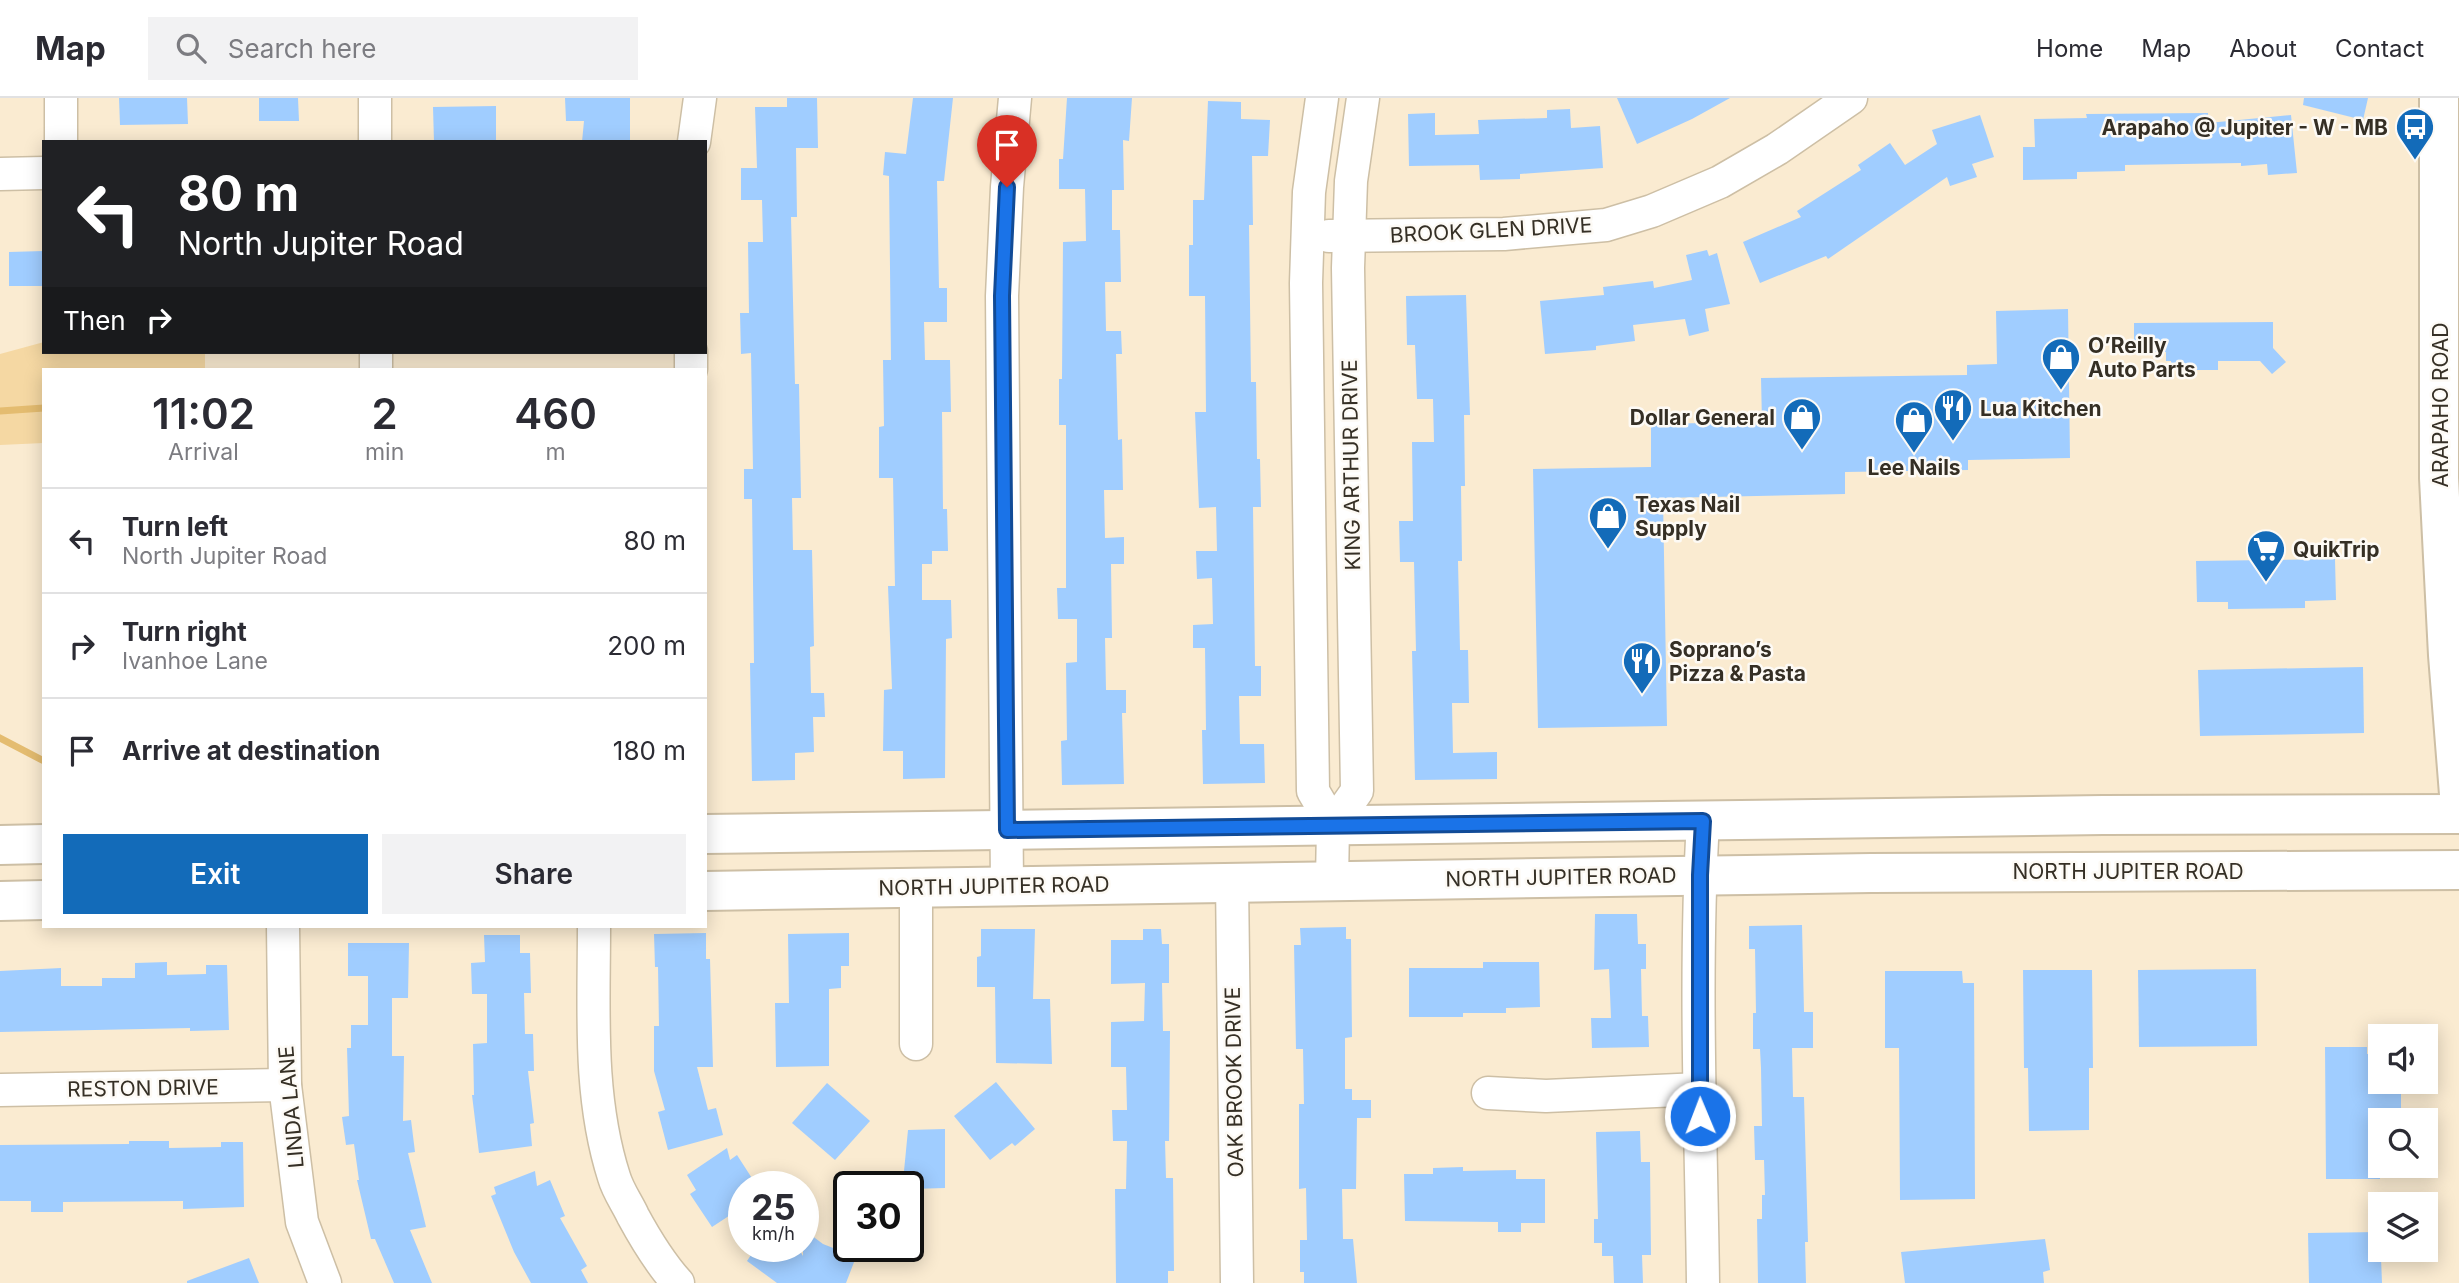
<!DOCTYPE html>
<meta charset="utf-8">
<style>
body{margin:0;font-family:Inter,sans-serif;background:#f2f2f3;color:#2b2b33;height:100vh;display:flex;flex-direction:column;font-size:26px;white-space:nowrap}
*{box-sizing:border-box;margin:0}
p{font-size:23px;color:#7c7c81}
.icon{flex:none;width:38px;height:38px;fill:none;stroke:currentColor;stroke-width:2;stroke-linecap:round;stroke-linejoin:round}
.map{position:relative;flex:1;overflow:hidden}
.drawer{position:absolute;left:42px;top:270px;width:665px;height:560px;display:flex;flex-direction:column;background:#fff;border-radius:0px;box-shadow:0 4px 18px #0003}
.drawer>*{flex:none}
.guide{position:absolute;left:42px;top:42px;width:665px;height:214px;border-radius:0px;box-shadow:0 4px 18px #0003;background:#202124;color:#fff;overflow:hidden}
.controls{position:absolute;left:2368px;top:926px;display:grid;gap:14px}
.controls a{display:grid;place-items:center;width:70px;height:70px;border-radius:0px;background:#fff;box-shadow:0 4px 18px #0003;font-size:35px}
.speed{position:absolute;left:728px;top:1073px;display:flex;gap:14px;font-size:35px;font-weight:700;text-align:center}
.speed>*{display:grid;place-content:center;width:91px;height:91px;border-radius:50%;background:#fff;box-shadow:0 4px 18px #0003;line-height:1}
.speed small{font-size:18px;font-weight:400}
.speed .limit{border:4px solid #111;border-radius:10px;background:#fff;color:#111}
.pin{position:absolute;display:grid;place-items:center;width:60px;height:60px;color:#fff;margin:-72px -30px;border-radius:50% 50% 50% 0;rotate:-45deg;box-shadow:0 0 7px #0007}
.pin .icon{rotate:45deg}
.me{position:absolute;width:77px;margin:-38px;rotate:359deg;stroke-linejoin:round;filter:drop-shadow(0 0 5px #0008)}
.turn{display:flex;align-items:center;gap:24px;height:147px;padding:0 21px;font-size:32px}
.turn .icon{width:91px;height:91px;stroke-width:2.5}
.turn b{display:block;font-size:49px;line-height:60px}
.then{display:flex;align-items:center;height:66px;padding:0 21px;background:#0003;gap:14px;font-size:26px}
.eta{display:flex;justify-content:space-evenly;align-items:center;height:119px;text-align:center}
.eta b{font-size:42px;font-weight:600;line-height:49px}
.primary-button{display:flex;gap:14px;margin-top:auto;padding:14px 21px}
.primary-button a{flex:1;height:80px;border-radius:0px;background:#136bb9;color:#fff;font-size:28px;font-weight:600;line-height:80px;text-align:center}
.primary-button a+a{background:#f2f2f3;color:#2b2b33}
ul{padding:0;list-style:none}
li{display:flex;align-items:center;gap:21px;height:105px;padding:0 21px;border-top:2px solid #e1e1e2}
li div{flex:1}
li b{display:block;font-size:26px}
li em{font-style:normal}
header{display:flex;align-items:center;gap:42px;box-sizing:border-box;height:98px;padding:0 35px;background:#fff;border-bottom:2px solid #e1e1e2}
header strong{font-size:33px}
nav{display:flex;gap:38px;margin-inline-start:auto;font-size:24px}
.search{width:490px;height:63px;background:#f2f2f3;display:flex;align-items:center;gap:18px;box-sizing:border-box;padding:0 24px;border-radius:0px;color:#7c7c81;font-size:26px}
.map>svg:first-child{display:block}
</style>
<header>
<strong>Map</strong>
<div class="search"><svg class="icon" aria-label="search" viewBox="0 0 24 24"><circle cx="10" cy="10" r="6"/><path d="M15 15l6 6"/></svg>Search here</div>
<nav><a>Home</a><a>Map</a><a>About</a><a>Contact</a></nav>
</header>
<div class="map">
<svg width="2459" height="1185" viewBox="0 0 2459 1185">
<rect width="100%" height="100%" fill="#faebd1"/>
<polygon fill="#f5d8a3" points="44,244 44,254 205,254 205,271 44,271 44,345 0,347 0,256"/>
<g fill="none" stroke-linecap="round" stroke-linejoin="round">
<g stroke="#e4bc70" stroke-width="7">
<polyline points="0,313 44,310"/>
<polyline points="0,640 44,663"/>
</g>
</g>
<g fill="#a0cdff">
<polygon points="119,0 187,0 188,26 120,27"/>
<polygon points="259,0 298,0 299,23 259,23"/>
<polygon points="565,0 630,0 630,44 582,44 584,23 566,23"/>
<polygon points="787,0 817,0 818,50 796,50 797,119 791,119 795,286 799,286 801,400 792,400 793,452 812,452 814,548 810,549 811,595 824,595 825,619 813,619 814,654 795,655 795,682 752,683 750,565 754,565 752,401 744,401 744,371 753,371 751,255 741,256 740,215 749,215 748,144 763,144 762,102 741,102 741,70 757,70 755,9 787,9"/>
<polygon points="913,0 953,0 944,83 937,83 939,190 947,190 947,224 924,224 925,262 950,262 951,314 942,314 943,411 947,411 948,453 932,453 932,466 922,466 922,502 951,502 952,540 946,541 945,680 903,681 903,653 883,653 884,592 892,591 888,488 895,488 893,380 879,380 879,329 884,328 883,262 891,262 889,78 883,77 885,54 906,56"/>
<polygon points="1067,0 1132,0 1129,43 1123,42 1124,92 1112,92 1112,132 1120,132 1121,184 1105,184 1106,233 1121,233 1122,256 1116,256 1118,342 1122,341 1123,392 1104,392 1105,440 1124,439 1124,466 1111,466 1112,540 1105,540 1106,592 1126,592 1126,615 1122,615 1124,686 1062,687 1061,643 1067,642 1066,565 1077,564 1077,521 1058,521 1057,490 1066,490 1066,327 1059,327 1059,281 1062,281 1063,144 1086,143 1085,91 1059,91 1059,61 1063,61"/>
<polygon points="1617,0 1730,0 1692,21 1637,46"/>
<polygon points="2304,0 2368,0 2363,22 2303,7"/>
<polygon points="1208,3 1241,4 1241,21 1270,22 1268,58 1252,58 1253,127 1249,127 1251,284 1256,284 1257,361 1260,361 1261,409 1253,409 1255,568 1261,568 1261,598 1239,598 1240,646 1264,646 1265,685 1203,686 1202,632 1206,632 1205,550 1193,550 1193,527 1213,526 1212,480 1197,481 1196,453 1217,453 1216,409 1199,410 1195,314 1206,314 1205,198 1189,198 1189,147 1193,147 1193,102 1204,102"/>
<polygon points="496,8 496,44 434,44 433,9"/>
<polygon points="1570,11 1571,30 1600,28 1603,70 1520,76 1520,81 1480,82 1479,67 1409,68 1408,16 1435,15 1435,37 1479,36 1478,22 1547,20 1547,12"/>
<polygon points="2208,15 2208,25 2291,17 2297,75 2268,77 2267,66 2241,68 2241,65 2125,67 2125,73 2077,74 2077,81 2023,82 2023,49 2035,49 2034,21 2087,20 2086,16"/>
<polygon points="1980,17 1994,59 1972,66 1977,79 1950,88 1947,79 1828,161 1826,158 1760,185 1743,144 1801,119 1797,113 1861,72 1858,67 1890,45 1905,67 1937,46 1932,32"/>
<polygon points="1707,152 1709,158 1717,155 1730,206 1705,211 1709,233 1689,238 1685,221 1633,227 1635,243 1596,248 1596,252 1545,256 1540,203 1604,197 1603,189 1653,183 1654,190 1692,182 1686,157"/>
<polygon points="44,153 44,188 9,188 9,154"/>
<polygon points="1466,197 1470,317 1464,317 1465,388 1461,388 1462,463 1458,463 1460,552 1468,552 1469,605 1452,605 1453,655 1497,654 1497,681 1415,682 1412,553 1416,553 1414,464 1400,464 1399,423 1413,423 1412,344 1434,344 1433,301 1417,301 1415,247 1407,247 1406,198"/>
<polygon points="2068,211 2070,360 1968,362 1968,372 1845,374 1845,396 1663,400 1667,628 1538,630 1533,371 1651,369 1651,326 1762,324 1761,280 1967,277 1967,267 1997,266 1996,213"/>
<polygon points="2273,224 2273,250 2286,264 2272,276 2260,263 2218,263 2218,272 2171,272 2171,263 2166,263 2166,254 2134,254 2134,225"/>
<polygon points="2335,461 2336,502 2305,503 2305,510 2228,511 2228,504 2197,504 2196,463"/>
<polygon points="2363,569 2364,635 2200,638 2198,572"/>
<polygon points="1595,816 1637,816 1638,846 1646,846 1646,871 1641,871 1642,918 1648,918 1649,949 1592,950 1591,920 1611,920 1609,871 1594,872"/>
<polygon points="1802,827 1804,914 1813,914 1813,950 1792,950 1793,999 1804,999 1808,1144 1805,1144 1806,1185 1758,1185 1757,1121 1762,1121 1762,1097 1765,1097 1764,1062 1755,1062 1754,1028 1762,1028 1761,970 1760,951 1753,951 1753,915 1756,915 1755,851 1749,851 1749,828"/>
<polygon points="1346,829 1346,841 1351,841 1352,939 1345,940 1345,991 1352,991 1352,1002 1371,1002 1371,1020 1357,1020 1356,1091 1342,1091 1343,1141 1353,1141 1357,1185 1304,1185 1304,1174 1300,1174 1300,1142 1307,1142 1306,1090 1299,1091 1299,1006 1304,1006 1303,951 1296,951 1294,847 1301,847 1300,830"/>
<polygon points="981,831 1035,831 1033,901 1050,901 1052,966 996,965 995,889 977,889 977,859 981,858"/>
<polygon points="1143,831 1161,831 1162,846 1169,846 1169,885 1162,885 1163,933 1170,933 1169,1043 1165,1043 1166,1080 1173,1080 1174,1173 1168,1173 1168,1185 1116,1185 1115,1091 1126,1091 1127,1043 1113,1043 1112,1012 1127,1012 1126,969 1111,969 1111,924 1144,923 1145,885 1111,886 1111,842 1143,842"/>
<polygon points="706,835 706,861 710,861 713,969 697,969 708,1012 716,1010 723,1037 668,1052 658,1014 665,1012 654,973 654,928 659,928 658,869 655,869 654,836"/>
<polygon points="849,835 849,868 841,868 841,890 829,891 829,968 776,969 775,905 789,905 788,836"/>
<polygon points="484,837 520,837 520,855 530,855 531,895 524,895 525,936 533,936 534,973 528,973 534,1025 530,1026 532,1048 479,1055 472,997 474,997 473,946 487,945 487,896 472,896 471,865 485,864"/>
<polygon points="348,845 409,845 408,900 392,900 392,958 404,958 403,1023 411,1022 415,1054 408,1055 426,1129 410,1132 432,1185 394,1185 375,1141 371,1141 357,1082 359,1082 354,1046 346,1047 342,1019 349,1018 347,950 351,950 351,927 368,927 368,878 348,878"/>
<polygon points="167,864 167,877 206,876 206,867 227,867 229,932 190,933 190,930 0,934 0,873 61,870 61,888 102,888 102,880 135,880 135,865"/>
<polygon points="1483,864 1539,864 1540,909 1506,910 1506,915 1463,915 1463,919 1409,919 1409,870 1483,870"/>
<polygon points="2256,871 2257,948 2139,949 2138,872"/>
<polygon points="2023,872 2092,872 2093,970 2089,970 2089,1032 2029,1033 2028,970 2024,970"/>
<polygon points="1885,873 1962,873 1963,885 1974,885 1975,1101 1900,1102 1899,950 1885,950"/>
<polygon points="2325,949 2367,949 2367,956 2380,956 2380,984 2401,984 2401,1022 2380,1022 2380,1081 2326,1081"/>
<polygon points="996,984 1035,1031 1015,1048 1012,1045 990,1062 954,1018"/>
<polygon points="827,985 870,1023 835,1062 792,1025"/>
<polygon points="945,1031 945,1090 911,1091 911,1073 904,1073 908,1032"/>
<polygon points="1640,1033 1641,1064 1650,1064 1651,1157 1642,1157 1643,1185 1614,1185 1613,1158 1602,1158 1602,1145 1594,1145 1594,1121 1598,1121 1596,1034"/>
<polygon points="129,1043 169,1043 169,1050 221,1049 221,1044 243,1044 244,1109 183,1111 183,1103 63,1104 63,1114 31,1114 31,1103 0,1103 0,1047 129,1046"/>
<polygon points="727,1050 730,1062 737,1057 757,1088 744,1088 744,1108 712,1129 690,1096 696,1092 687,1077"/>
<polygon points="1463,1069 1463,1073 1516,1072 1516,1081 1545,1081 1545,1125 1521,1125 1521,1134 1498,1134 1498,1124 1405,1123 1404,1076 1433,1076 1433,1070"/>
<polygon points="535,1073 537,1088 550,1082 565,1118 560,1120 587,1168 581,1172 588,1185 531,1185 514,1154 491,1098 496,1096 494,1089"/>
<polygon points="803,1131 823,1146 856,1159 846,1185 777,1185 747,1163 757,1148 797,1148 803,1158"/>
<polygon points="2380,1134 2382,1185 2309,1185 2308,1135"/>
<polygon points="2045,1141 2050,1172 2043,1174 2044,1185 1905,1185 1901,1154"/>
<polygon points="249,1160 259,1185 187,1185 187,1183"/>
</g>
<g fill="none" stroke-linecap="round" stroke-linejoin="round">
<g stroke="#cdbfa5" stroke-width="35">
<g id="minor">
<polyline points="61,0 61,44"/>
<polyline points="1322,0 1309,94 1306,185 1313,693 1333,727 1332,784"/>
<polyline points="375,44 375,0"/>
<polyline points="694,44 700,0"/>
<polyline points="0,76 44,75"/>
<polyline points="1329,138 1504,136 1606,127 1652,113 1720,84 1777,51 1851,0"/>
<polyline points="691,254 691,271"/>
<polyline points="376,271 376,254"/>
<path d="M1703 723C1694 877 1701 1031 1703 1185"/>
<polyline points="1333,727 1357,693 1348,170 1351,83 1363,0"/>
<polyline points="1232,783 1237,1185"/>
<polyline points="1007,788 1002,198 1007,89 1015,0"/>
<polyline points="916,789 916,946"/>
<polyline points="283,828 285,987 302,1124 325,1185"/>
<path d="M594 828C594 912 588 998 614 1079 618 1093 627 1105 633 1118 646 1142 660 1165 678 1185"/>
<polyline points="0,992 285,987"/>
<polyline points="1488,995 1546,998 1700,991"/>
</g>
</g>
<g stroke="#cdbfa5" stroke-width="42">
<g id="major">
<polyline points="2439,0 2439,380 2448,557 2459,696"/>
<polyline points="705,736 2103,717 2459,716"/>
<polyline points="0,747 44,746"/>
<polyline points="705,793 1871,775 2459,772"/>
<polyline points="0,803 44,802"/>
</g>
</g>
<use href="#minor" stroke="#fff" stroke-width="32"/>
<use href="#major" stroke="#fff" stroke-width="38"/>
</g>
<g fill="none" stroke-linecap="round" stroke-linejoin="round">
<g stroke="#114b97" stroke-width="18">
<polyline id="route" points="1007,89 1002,198 1007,732 1703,723 1700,777 1700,1018"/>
</g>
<use href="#route" stroke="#1a73e8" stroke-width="12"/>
</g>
<defs>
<g id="bus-pin" transform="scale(2.0125)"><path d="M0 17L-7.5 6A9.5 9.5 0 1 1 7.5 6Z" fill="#136bb9" stroke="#fdfaf5"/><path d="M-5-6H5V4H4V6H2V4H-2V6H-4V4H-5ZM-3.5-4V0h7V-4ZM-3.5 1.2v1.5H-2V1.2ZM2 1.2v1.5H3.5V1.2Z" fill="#fff"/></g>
<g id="shop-pin" transform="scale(2.0125)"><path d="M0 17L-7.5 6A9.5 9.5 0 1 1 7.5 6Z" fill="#136bb9" stroke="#fdfaf5"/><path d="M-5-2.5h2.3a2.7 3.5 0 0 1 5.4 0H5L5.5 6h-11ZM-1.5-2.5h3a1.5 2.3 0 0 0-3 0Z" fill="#fff"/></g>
<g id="restaurant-pin" transform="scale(2.0125)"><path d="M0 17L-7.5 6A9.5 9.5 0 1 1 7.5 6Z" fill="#136bb9" stroke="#fdfaf5"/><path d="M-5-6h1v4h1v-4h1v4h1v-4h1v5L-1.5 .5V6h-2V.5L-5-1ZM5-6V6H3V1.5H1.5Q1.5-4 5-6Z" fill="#fff"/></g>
<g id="supermarket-pin" transform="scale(2.0125)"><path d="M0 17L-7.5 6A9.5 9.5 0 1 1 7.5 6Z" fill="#136bb9" stroke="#fdfaf5"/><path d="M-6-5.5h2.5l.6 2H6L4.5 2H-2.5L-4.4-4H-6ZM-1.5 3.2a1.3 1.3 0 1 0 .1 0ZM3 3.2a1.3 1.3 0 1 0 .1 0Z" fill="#fff"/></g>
</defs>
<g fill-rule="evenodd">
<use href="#bus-pin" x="2415" y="29"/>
<use href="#shop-pin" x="2061" y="259"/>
<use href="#restaurant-pin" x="1953" y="310"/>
<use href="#shop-pin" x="1802" y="319"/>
<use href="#shop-pin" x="1914" y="322"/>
<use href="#shop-pin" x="1608" y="418"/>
<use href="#supermarket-pin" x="2266" y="451"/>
<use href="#restaurant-pin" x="1642" y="563"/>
</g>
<g text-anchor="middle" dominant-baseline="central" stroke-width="5" stroke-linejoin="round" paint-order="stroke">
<g font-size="21" font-weight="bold" fill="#352f25" stroke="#fdfaf5" text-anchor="start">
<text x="2388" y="29" text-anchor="end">Arapaho @ Jupiter - W - MB</text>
<text x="2088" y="247">O’Reilly<tspan x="2088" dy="24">Auto Parts</tspan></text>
<text x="1980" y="310">Lua Kitchen</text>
<text x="1775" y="319" text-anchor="end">Dollar General</text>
<text x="1914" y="369" text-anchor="middle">Lee Nails</text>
<text x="1635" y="406">Texas Nail<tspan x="1635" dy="24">Supply</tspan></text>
<text x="2293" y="451">QuikTrip</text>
<text x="1669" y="551">Soprano’s<tspan x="1669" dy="24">Pizza &amp; Pasta</tspan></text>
</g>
<g font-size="21" fill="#352f25" stroke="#fdfaf5">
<text transform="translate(1491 132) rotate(-3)">BROOK GLEN DRIVE</text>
<text transform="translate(2440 307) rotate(-90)">ARAPAHO ROAD</text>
<text transform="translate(1351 367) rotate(-91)">KING ARTHUR DRIVE</text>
<text x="2128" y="773">NORTH JUPITER ROAD</text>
<text transform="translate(1561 779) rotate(-1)">NORTH JUPITER ROAD</text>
<text transform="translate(994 788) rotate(-1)">NORTH JUPITER ROAD</text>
<text transform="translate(1234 984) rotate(-91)">OAK BROOK DRIVE</text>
<text transform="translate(143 990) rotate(-1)">RESTON DRIVE</text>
<text transform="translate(291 1009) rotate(-95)">LINDA LANE</text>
</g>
</g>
</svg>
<div class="controls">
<a><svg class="icon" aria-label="sound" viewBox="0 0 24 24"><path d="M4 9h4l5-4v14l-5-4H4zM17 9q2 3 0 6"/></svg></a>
<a><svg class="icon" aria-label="search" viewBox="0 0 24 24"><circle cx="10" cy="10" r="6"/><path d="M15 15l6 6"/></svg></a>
<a><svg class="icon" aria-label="layers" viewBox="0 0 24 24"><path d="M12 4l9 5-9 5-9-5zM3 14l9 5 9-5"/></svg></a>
</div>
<div class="speed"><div>25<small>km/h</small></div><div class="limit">30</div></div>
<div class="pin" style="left:1007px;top:89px;background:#d93025"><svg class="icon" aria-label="arrive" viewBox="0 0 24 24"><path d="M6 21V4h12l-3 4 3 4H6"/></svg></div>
<svg class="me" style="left:1700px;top:1018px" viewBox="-20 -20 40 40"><circle r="17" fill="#1a73e8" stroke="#fff" stroke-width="3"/><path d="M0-11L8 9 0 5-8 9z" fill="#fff"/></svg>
<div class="guide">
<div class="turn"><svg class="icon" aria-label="left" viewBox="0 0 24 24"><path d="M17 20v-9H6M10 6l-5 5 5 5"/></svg><div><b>80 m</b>North Jupiter Road</div></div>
<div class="then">Then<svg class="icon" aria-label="right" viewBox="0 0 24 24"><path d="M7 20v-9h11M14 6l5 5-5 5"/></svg></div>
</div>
<section class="drawer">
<div class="eta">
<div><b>11:02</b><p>Arrival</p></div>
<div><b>2</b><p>min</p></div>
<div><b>460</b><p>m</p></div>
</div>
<ul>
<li><svg class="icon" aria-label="left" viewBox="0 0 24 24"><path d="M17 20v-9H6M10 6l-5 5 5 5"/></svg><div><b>Turn left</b><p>North Jupiter Road</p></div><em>80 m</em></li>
<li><svg class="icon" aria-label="right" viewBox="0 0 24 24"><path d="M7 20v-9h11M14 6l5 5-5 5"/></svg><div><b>Turn right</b><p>Ivanhoe Lane</p></div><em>200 m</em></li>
<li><svg class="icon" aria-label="arrive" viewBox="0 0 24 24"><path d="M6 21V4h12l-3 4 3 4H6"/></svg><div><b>Arrive at destination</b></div><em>180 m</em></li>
</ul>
<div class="primary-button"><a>Exit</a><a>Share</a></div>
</section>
</div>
